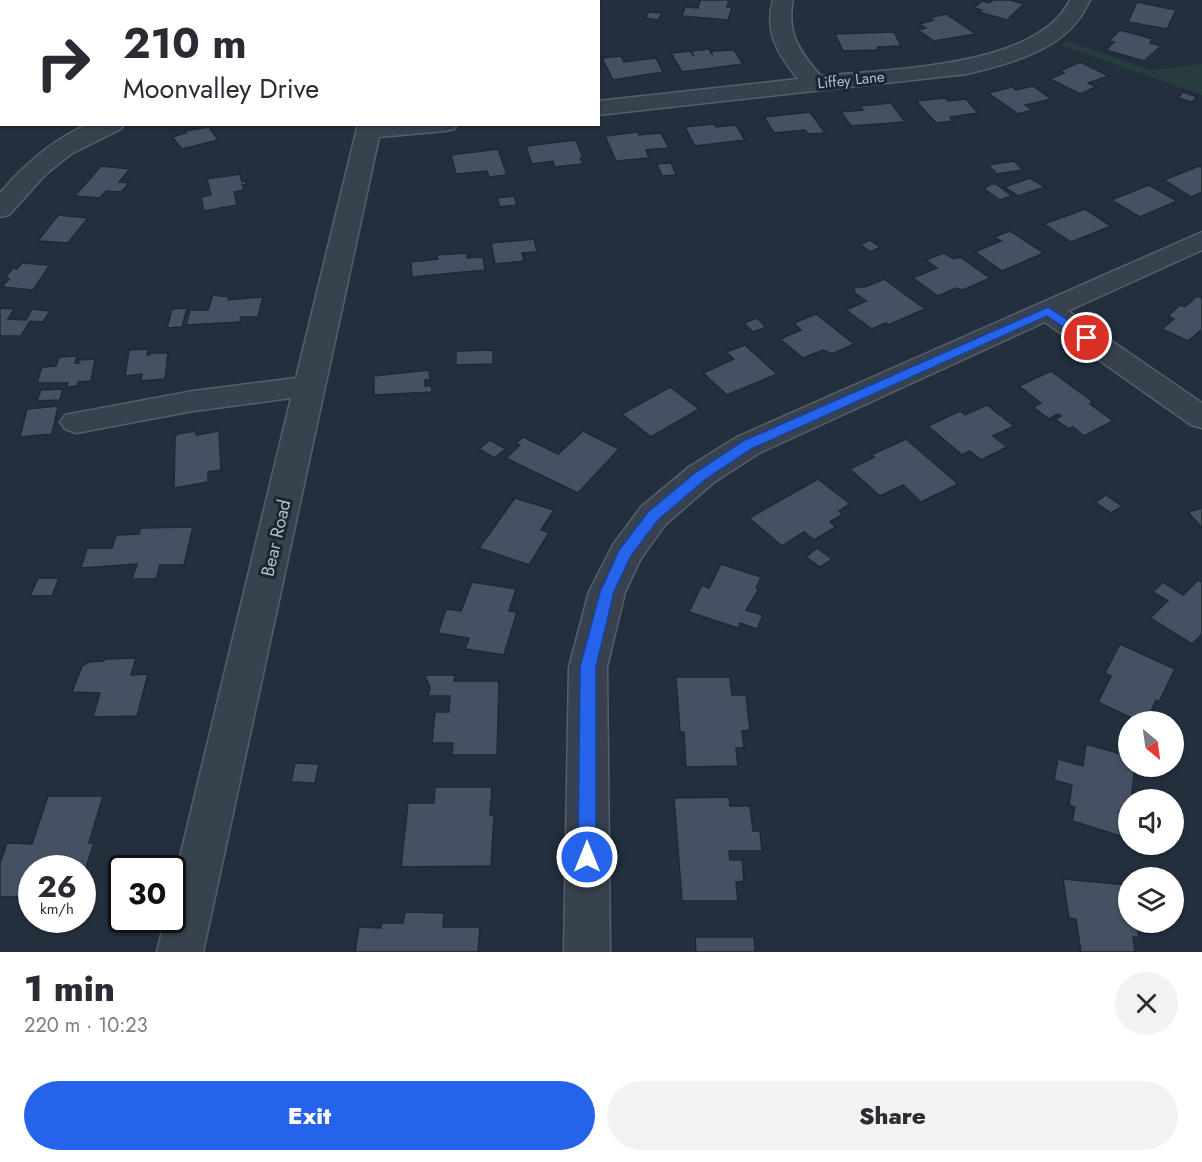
<!DOCTYPE html>
<meta charset="utf-8">
<style>
body{margin:0;font-family:Jost,sans-serif;background:#f2f2f3;color:#2b2b33;height:100vh;display:flex;flex-direction:column;font-size:22px;white-space:nowrap}
*{box-sizing:border-box;margin:0}
p{font-size:20px;color:#7c7c81}
.icon{flex:none;width:33px;height:33px;fill:none;stroke:currentColor;stroke-width:2;stroke-linecap:round;stroke-linejoin:round}
.map{position:relative;height:952px;overflow:hidden}
.panel{display:flex;flex-direction:column;background:#fff;flex:1}
.panel>*{flex:none}
.banner{position:absolute;left:0px;top:0px;width:600px;height:126px;box-shadow:0 2px 4px #0004;background:#fff;color:#2b2b33;overflow:hidden}
.needle{width:39px;rotate:151deg}
.buttons{position:absolute;left:1118px;top:711px;display:grid;gap:12px}
.buttons a{display:grid;place-items:center;width:66px;height:66px;border-radius:50%;background:#fff;box-shadow:0 2px 4px #0004;font-size:30px}
.speed{position:absolute;left:18px;top:855px;display:flex;gap:12px;font-size:30px;font-weight:700;text-align:center}
.speed>*{display:grid;place-content:center;width:78px;height:78px;border-radius:50%;background:#fff;box-shadow:0 2px 4px #0004;line-height:1}
.speed small{font-size:15px;font-weight:400}
.speed .limit{border:3px solid #111;border-radius:9px;background:#fff;color:#111}
.pin{position:absolute;display:grid;place-items:center;width:51px;height:51px;color:#fff;margin:-26px;border:3px solid #fff;border-radius:50%;box-shadow:0 2px 6px #0007}
.me{position:absolute;width:66px;margin:-33px;rotate:0deg;stroke-linejoin:round;filter:drop-shadow(0 0 4px #0008)}
.turn{display:flex;align-items:center;gap:21px;height:126px;padding:0 24px;font-size:27px}
.turn .icon{width:78px;height:78px;stroke-width:2.5}
.turn b{display:block;font-size:42px;line-height:51px}
.round{display:grid;place-items:center;flex:none;width:63px;height:63px;border-radius:32px;background:#f2f2f3}
.headline{display:flex;align-items:center;justify-content:space-between;height:102px;padding:0 24px}
h1{font-size:36px;font-weight:800;line-height:45px}
.button{display:flex;gap:12px;margin-top:auto;padding:12px 24px}
.button a{flex:1;height:69px;border-radius:36px;background:#2563eb;color:#fff;font-size:24px;font-weight:800;line-height:69px;text-align:center}
.button a+a{background:#f2f2f3;color:#2b2b33}
.map>svg:first-child{display:block}
</style>
<div class="map">
<svg width="1202" height="952" viewBox="0 0 1202 952">
<rect width="100%" height="100%" fill="#242f3e"/>
<polygon fill="#263c3f" points="1067,41 1150,70 1202,64 1202,95 1061,45"/>
<g fill="#455162" stroke="#1f2835" stroke-width="1.5">
<polygon points="700,0 729,0 727,7 732,7 728,20 682,16 685,7 698,8"/>
<polygon points="993,0 1010,0 1024,4 1007,20 979,12 982,10 974,8 982,1 989,3"/>
<polygon points="1137,2 1176,10 1167,29 1128,22"/>
<polygon points="649,12 662,13 658,20 645,18"/>
<polygon points="946,14 976,34 934,41 918,30 926,28 919,24 933,20 929,18"/>
<polygon points="1120,30 1153,39 1150,43 1161,46 1144,61 1106,50 1114,42 1109,41"/>
<polygon points="894,32 901,46 878,47 877,50 843,51 835,34"/>
<polygon points="709,49 712,54 712,51 734,50 743,64 682,72 671,53 690,51 694,56 691,51"/>
<polygon points="621,56 624,62 656,58 663,72 613,80 602,58"/>
<polygon points="1080,62 1109,76 1088,83 1096,87 1080,94 1050,79 1064,73 1060,71"/>
<polygon points="1033,86 1051,99 1025,105 1032,110 1018,114 988,93 1012,87 1016,90"/>
<polygon points="1183,92 1197,97 1192,102 1178,98"/>
<polygon points="945,98 948,101 966,99 978,113 950,117 953,121 936,123 916,101"/>
<polygon points="891,103 905,122 851,126 841,112 863,110 860,106"/>
<polygon points="810,112 825,133 808,134 805,130 774,133 764,117"/>
<polygon points="714,124 716,127 736,125 745,140 695,146 685,127"/>
<polygon points="209,127 218,140 182,149 172,137 186,133 184,131"/>
<polygon points="638,132 639,135 661,133 669,148 646,150 649,158 616,161 605,136"/>
<polygon points="576,140 583,158 580,158 583,164 555,167 553,161 532,164 526,146"/>
<polygon points="498,149 507,175 489,177 487,171 456,174 451,155"/>
<polygon points="1014,161 1023,170 997,174 988,165"/>
<polygon points="671,163 676,175 662,176 657,164"/>
<polygon points="101,166 130,169 119,182 129,183 121,192 106,191 100,198 75,196"/>
<polygon points="1199,166 1202,167 1202,192 1191,197 1164,180"/>
<polygon points="240,174 242,182 246,181 246,185 242,185 244,190 234,192 237,205 204,211 201,197 211,195 207,179"/>
<polygon points="1030,178 1045,187 1018,196 1004,187"/>
<polygon points="991,184 996,184 1012,196 1000,200 984,189"/>
<polygon points="1149,185 1177,201 1140,217 1111,200"/>
<polygon points="514,196 517,205 500,207 497,198"/>
<polygon points="1085,209 1111,226 1071,242 1044,224"/>
<polygon points="58,215 88,218 68,243 38,241"/>
<polygon points="1010,231 1044,253 1002,271 975,252 1001,241 994,237"/>
<polygon points="534,239 537,252 522,253 524,261 495,264 491,243"/>
<polygon points="870,240 881,247 870,252 860,244"/>
<polygon points="467,253 467,258 483,257 485,270 412,277 411,262 438,259 437,255"/>
<polygon points="944,253 954,259 960,257 990,278 963,290 956,288 938,296 913,278 937,268 926,260"/>
<polygon points="22,263 50,265 33,290 2,287 9,279 5,278 13,268 17,269"/>
<polygon points="884,279 925,309 888,325 886,323 872,329 846,310 866,301 855,293 854,287 865,287"/>
<polygon points="213,295 229,297 228,300 263,297 258,317 241,317 240,322 186,325 190,310 208,310"/>
<polygon points="1197,296 1202,298 1202,331 1200,331 1188,341 1162,329 1174,319 1168,316 1180,305 1185,307"/>
<polygon points="0,308 14,309 8,319 26,320 32,309 50,311 43,322 30,321 21,336 0,336"/>
<polygon points="187,308 182,327 167,328 172,309"/>
<polygon points="816,314 854,344 832,354 823,350 803,358 780,339 801,330 794,323"/>
<polygon points="757,318 766,327 753,332 744,323"/>
<polygon points="745,345 777,374 727,395 703,373 734,359 726,352"/>
<polygon points="148,349 147,355 150,355 150,353 168,353 165,379 141,381 142,374 125,376 129,350"/>
<polygon points="493,350 493,364 456,365 456,351"/>
<polygon points="77,356 75,363 79,363 79,360 95,359 91,381 78,382 77,386 66,387 68,383 37,383 42,367 56,366 59,357"/>
<polygon points="429,370 430,380 425,380 425,386 431,386 432,392 374,395 374,376"/>
<polygon points="1051,371 1093,402 1090,404 1113,421 1084,436 1073,427 1069,429 1055,419 1061,416 1058,414 1049,419 1033,407 1041,403 1019,386"/>
<polygon points="670,387 699,409 651,437 622,414"/>
<polygon points="63,389 60,400 37,401 41,390"/>
<polygon points="987,405 1014,426 993,436 1007,447 981,460 970,451 962,455 928,426 960,411 965,415"/>
<polygon points="58,406 52,434 20,437 27,409"/>
<polygon points="196,431 196,435 219,431 221,470 208,472 208,482 174,488 175,438 177,434"/>
<polygon points="583,431 619,449 578,493 506,458 520,445 516,443 523,437 558,454"/>
<polygon points="906,439 958,484 921,502 903,485 880,496 850,469 874,457 871,455"/>
<polygon points="490,440 506,449 494,458 479,449"/>
<polygon points="818,479 850,504 839,511 843,514 830,522 836,527 814,540 804,532 782,546 749,518"/>
<polygon points="1106,495 1122,506 1111,513 1095,502"/>
<polygon points="515,498 554,510 541,530 549,533 529,565 479,548"/>
<polygon points="1202,508 1202,528 1188,512"/>
<polygon points="193,527 184,565 160,565 156,579 132,579 137,564 81,568 87,548 112,548 116,535 139,534 141,528"/>
<polygon points="817,548 832,559 820,567 806,557"/>
<polygon points="721,564 761,577 756,588 759,589 746,610 763,615 757,629 740,623 738,628 689,612 702,585 709,588"/>
<polygon points="38,578 59,578 52,596 30,596"/>
<polygon points="1198,580 1202,582 1202,634 1192,644 1150,618 1168,601 1153,592 1163,582 1183,595"/>
<polygon points="472,582 516,589 509,611 517,612 504,655 465,649 469,638 438,633 446,609 461,611"/>
<polygon points="1120,644 1175,669 1159,702 1156,700 1146,722 1140,722 1098,702 1111,676 1105,673"/>
<polygon points="136,658 131,675 148,674 137,716 93,717 100,693 72,692 82,666 89,662 104,661 104,659"/>
<polygon points="425,675 455,675 454,681 499,681 497,755 452,755 453,743 432,743 435,712 449,712 450,696 428,696 430,688"/>
<polygon points="676,677 730,677 732,695 746,695 750,730 742,731 744,748 736,748 738,766 686,767 684,732 680,732"/>
<polygon points="1086,744 1128,756 1128,766 1135,766 1131,800 1128,800 1127,838 1072,821 1075,807 1069,805 1072,785 1054,780 1058,759 1083,766"/>
<polygon points="295,763 319,764 315,783 291,782"/>
<polygon points="435,787 492,787 490,815 494,815 491,866 401,867 408,803 434,803"/>
<polygon points="48,796 103,796 89,843 94,843 82,880 82,868 32,868 32,896 0,897 0,864 7,843 32,844"/>
<polygon points="729,797 730,806 750,806 753,831 760,831 762,851 729,851 730,860 742,860 744,881 736,882 738,901 682,901 674,798"/>
<polygon points="1063,879 1128,885 1128,922 1136,922 1139,938 1133,937 1135,952 1081,952 1076,919 1069,918"/>
<polygon points="405,912 444,913 443,927 480,927 478,952 355,952 359,927 381,928 381,923 403,923"/>
<polygon points="695,937 754,937 755,952 696,952"/>
</g>
<g fill="none" stroke-linecap="round" stroke-linejoin="round">
<g stroke="#565f6c" stroke-width="3">
<g id="minor">
<polygon points="93,0 117,0 92,2"/>
<rect x="385" y="0" width="20" height="2"/>
<path d="M773 0H793C786 32 800 53 821 76 887 69 1038 68 1070 0H1090C1069 49 1015 62 967 74L598 115V101L798 79C778 55 764 32 773 0Z"/>
<polygon points="0,24 2,24 0,38"/>
<path d="M89 124H124L121 129 71 154 46 174 9 215 0 217V193C25 164 53 139 89 124Z"/>
<polygon points="358,124 457,124 454,129 445,131 379,137 203,952 157,952 165,920 172,920 172,890 291,398 193,411 76,433 65,429 60,422 65,415 193,391 296,378"/>
<polygon points="1202,232 1202,250 1068,311 1202,403 1202,428 1191,425 1045,322 759,453 713,483 665,525 640,560 625,592 607,667 610,952 564,952 569,667 589,592 613,545 641,507 689,467 737,437"/>
</g>
</g>
<use href="#minor" fill="#38414e" fill-rule="evenodd"/>
</g>
<polygon fill="#2563eb" stroke="#184099" stroke-width="1.5" points="1048,307 1091,335 1091,340 1082,340 1047,316 753,448 706,479 658,520 631,556 614,592 596,667 596,857 593,863 587,865 581,863 578,857 580,667 600,592 619,550 648,512 696,472 743,441"/>
<g text-anchor="middle" dominant-baseline="central" stroke-width="6" stroke-linejoin="round" paint-order="stroke">
<g font-size="15" fill="#b4bcc9" stroke="#1d2633">
<text transform="translate(851 80) rotate(-6)">Liffey Lane</text>
</g>
<g font-size="18" fill="#b4bcc9" stroke="#1d2633">
<text transform="translate(276 538) rotate(-77)">Bear Road</text>
</g>
</g>
</svg>
<div class="buttons">
<a><svg class="needle" viewBox="-14 -14 28 28"><path d="M0-13l5 13h-10z" fill="#e53935"/><path d="M0 13l5-13h-10z" fill="#7c7c81"/></svg></a>
<a><svg class="icon" aria-label="sound" viewBox="0 0 24 24"><path d="M4 9h4l5-4v14l-5-4H4zM17 9q2 3 0 6"/></svg></a>
<a><svg class="icon" aria-label="layers" viewBox="0 0 24 24"><path d="M12 4l9 5-9 5-9-5zM3 14l9 5 9-5"/></svg></a>
</div>
<div class="speed"><div>26<small>km/h</small></div><div class="limit">30</div></div>
<div class="pin" style="left:1087px;top:338px;background:#d93025"><svg class="icon" aria-label="arrive" viewBox="0 0 24 24"><path d="M6 21V4h12l-3 4 3 4H6"/></svg></div>
<svg class="me" style="left:587px;top:857px" viewBox="-20 -20 40 40"><circle r="17" fill="#2563eb" stroke="#fff" stroke-width="3"/><path d="M0-11L8 9 0 5-8 9z" fill="#fff"/></svg>
<div class="banner">
<div class="turn"><svg class="icon" aria-label="right" viewBox="0 0 24 24"><path d="M7 20v-9h11M14 6l5 5-5 5"/></svg><div><b>210 m</b>Moonvalley Drive</div></div>
</div>
</div>
<section class="panel">
<div class="headline"><div><h1>1 min</h1><p>220 m · 10:23</p></div><a class="round"><svg class="icon" aria-label="close" viewBox="0 0 24 24"><path d="M6 6l12 12M18 6L6 18"/></svg></a></div>
<div class="button"><a>Exit</a><a>Share</a></div>
</section>
